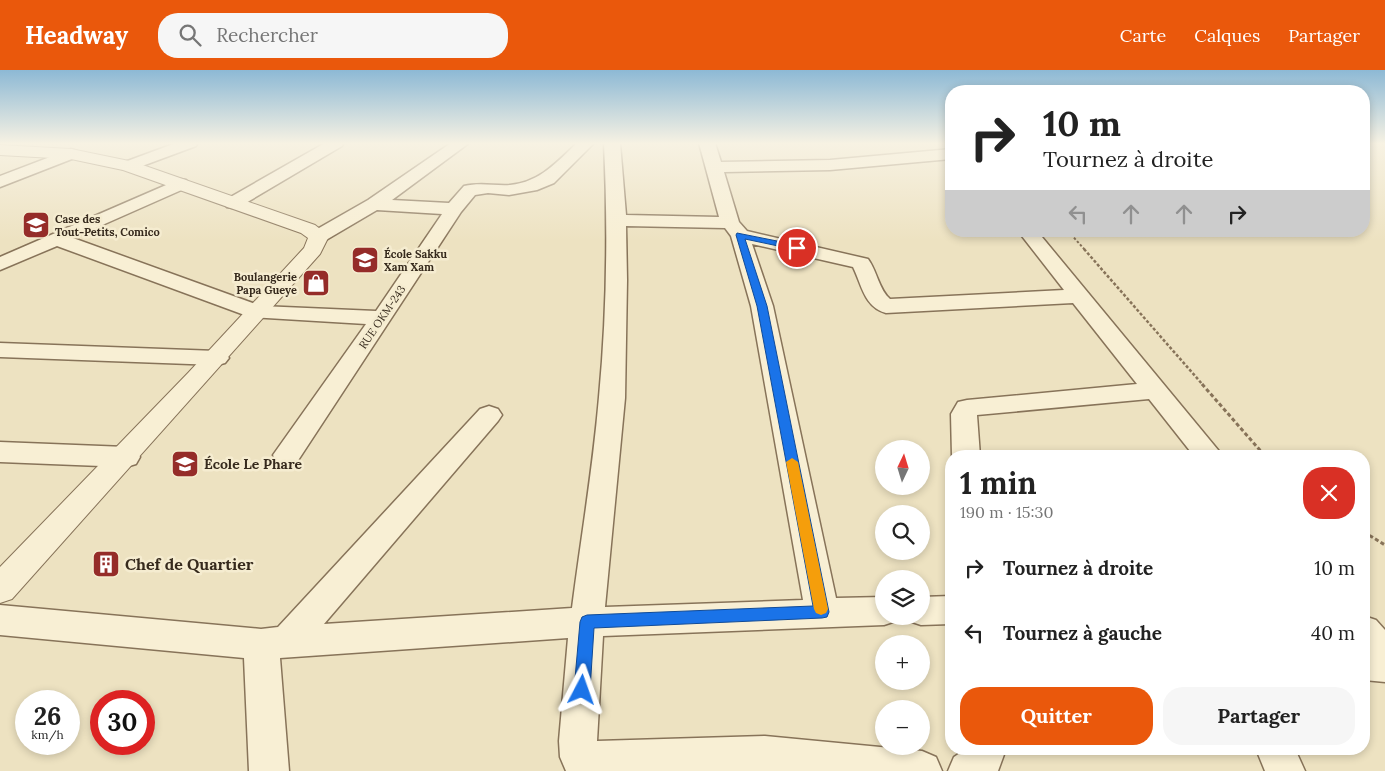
<!DOCTYPE html>
<html lang="fr">
<meta charset="utf-8">
<style>
body{margin:0;font-family:Lora,serif;background:#f6f6f6;color:#222;height:100vh;display:flex;flex-direction:column;font-size:19px;white-space:nowrap}
*{box-sizing:border-box;margin:0}
p{font-size:16px;color:#767676}
.icon{flex:none;width:28px;height:28px;fill:none;stroke:currentColor;stroke-width:2;stroke-linecap:round;stroke-linejoin:round}
.map{position:relative;flex:1;overflow:hidden}
.panel{position:absolute;left:945px;top:380px;width:425px;height:305px;display:flex;flex-direction:column;background:#fff;border-radius:20px;box-shadow:0 2px 8px #0003}
.panel>*{flex:none}
.guide{position:absolute;left:945px;top:15px;width:425px;height:152px;border-radius:20px;box-shadow:0 2px 8px #0003;background:#fff;color:#222;overflow:hidden}
.needle{width:32px;rotate:4deg}
.buttons{position:absolute;left:875px;top:370px;display:grid;gap:10px}
.buttons a{display:grid;place-items:center;width:55px;height:55px;border-radius:50%;background:#fff;box-shadow:0 2px 8px #0003;font-size:25px}
.speed{position:absolute;left:15px;top:620px;display:flex;gap:10px;font-size:25px;font-weight:700;text-align:center}
.speed>*{display:grid;place-content:center;width:65px;height:65px;border-radius:50%;background:#fff;box-shadow:0 2px 8px #0003;line-height:1}
.speed small{font-size:12px;font-weight:400}
.speed .limit{border:8px solid #d22;background:#fff;color:#111}
.pin{position:absolute;display:grid;place-items:center;width:42px;height:42px;color:#fff;margin:-21px;border:2px solid #fff;border-radius:50%;box-shadow:0 1px 5px #0007}
.me{position:absolute;width:55px;margin:-28px;rotate:4deg;stroke-linejoin:round;filter:drop-shadow(0 0 4px #0008)}
.turn{display:flex;align-items:center;gap:18px;height:105px;padding:0 15px;font-size:22px}
.turn .icon{width:65px;height:65px;stroke-width:2.5}
.turn b{display:block;font-size:35px;line-height:42px}
.lanes{display:flex;align-items:center;height:48px;padding:0 15px;background:#0003;justify-content:center;gap:25px;direction:ltr}
.lanes .off{opacity:.35}
.round{display:grid;place-items:center;flex:none;width:52px;height:52px;border-radius:20px;background:#f6f6f6}
.headline{display:flex;align-items:center;justify-content:space-between;height:85px;padding:0 15px}
h1{font-size:30px;font-weight:800;line-height:38px}
.cta{display:flex;gap:10px;margin-top:auto;padding:10px 15px}
.cta a{flex:1;height:58px;border-radius:20px;background:#ea580c;color:#fff;font-size:20px;font-weight:800;line-height:58px;text-align:center}
.cta a+a{background:#f6f6f6;color:#222}
ul{padding:0;list-style:none}
li{display:flex;align-items:center;gap:15px;height:65px;padding:0 15px}
li div{flex:1}
li b{display:block;font-size:19px}
li em{font-style:normal}
header{display:flex;align-items:center;gap:30px;box-sizing:border-box;height:70px;padding:0 25px;background:#ea580c;color:#fff}
header strong{font-size:24px}
nav{display:flex;gap:28px;margin-inline-start:auto;font-size:18px}
.search{width:350px;height:45px;background:#f6f6f6;display:flex;align-items:center;gap:12px;box-sizing:border-box;padding:0 18px;border-radius:20px;color:#767676;font-size:19px}
.map>svg:first-child{display:block}
</style>
<header>
<strong>Headway</strong>
<div class="search"><svg class="icon" aria-label="search" viewBox="0 0 24 24"><circle cx="10" cy="10" r="6"/><path d="M15 15l6 6"/></svg>Rechercher</div>
<nav><a>Carte</a><a>Calques</a><a>Partager</a></nav>
</header>
<div class="map">
<svg width="1385" height="701" viewBox="0 0 1385 701">
<rect width="100%" height="100%" fill="#ede2c1"/>
<g fill="none" stroke-linecap="round" stroke-linejoin="round">
<g stroke="#877359" stroke-width="3">
<g id="minor">
<polygon points="176,73 198,73 196,76 134,99 122,99 120,96 122,93"/>
<polygon points="325,73 344,73 342,76 239,137 233,138 227,137 224,133 227,129"/>
<path d="M451 73H469L392 130 449 133 464 116C480 112 494 116 510 115 540 112 557 92 577 73H594L554 113 537 120 509 125 488 123 475 125 461 142 297 392 287 395 277 392 273 385 366 254 250 247 57 176 0 200V187L180 109 186 110 189 114 186 118 73 168 261 236 376 241 442 144 377 140 326 170 319 172 312 170 309 166 312 162 368 130Z"/>
<path d="M604 73H620L626 145 719 147 699 73H715L721 92 830 90 951 79V89L830 100 724 102 739 152 747 161 868 189C877 201 879 220 890 229L1064 220 1018 161H1037L1223 386H1194L1149 329 977 345 980 386H952L951 344 958 332 967 330 1137 314 1073 233 886 243C864 237 862 215 853 197L752 174 773 236 836 528 884 527V546H898L896 551 884 555 603 566 597 671 765 666 922 681 936 687 942 701H566L560 687 559 671 568 568 280 588 289 701H249L244 588 0 565V535L261 559 278 557 480 339 489 336 498 339 502 345 498 351 324 554 572 538C581 468 593 398 599 327 607 242 608 158 604 73ZM626 156 725 158 731 166 751 236 803 530 605 537 625 328 627 210Z"/>
<polygon points="71,79 77,81 79,84 77,87 0,117 0,106"/>
<polygon points="0,273 217,281 225,283 229,288 225,293 217,295 0,287"/>
<polygon points="0,372 126,377 136,380 140,387 136,394 126,397 0,392"/>
<polygon points="951,526 951,554 921,555 909,551 907,546 921,546 921,527"/>
<polygon points="1364,546 1376,550 1385,560 1385,612 1364,610"/>
<polygon points="966,679 1006,679 998,701 948,701 954,687"/>
<polygon points="1256,679 1295,679 1305,701 1265,701"/>
</g>
</g>
<g stroke="#877359" stroke-width="2">
<polygon id="tertiary" points="0,75 71,79 134,92 315,155 329,166 320,184 12,529 0,533 0,497 188,303 304,178 308,168 301,163 123,100 71,89 0,85"/>
</g>
<polyline stroke="#877359" stroke-width="2" stroke-dasharray="2.5 2" stroke-linecap="butt" points="1068,161 1085,180"/>
<polyline stroke="#877359" stroke-width="2.5" stroke-dasharray="3 2" stroke-linecap="butt" points="1084,179 1203,315"/>
<g stroke="#877359" stroke-width="3" stroke-dasharray="4 2.5" stroke-linecap="butt">
<polyline points="1202,314 1265,386"/>
<polyline points="1364,462 1385,475"/>
</g>
<use href="#minor" fill="#f8efd4" fill-rule="evenodd"/>
<use href="#tertiary" fill="#f8efd4" fill-rule="evenodd"/>
</g>
<linearGradient id="sky" x2="0" y2="1"><stop stop-color="#8db9d5"/><stop offset="0.43" stop-color="#f7f2e3"/><stop offset="1" stop-color="#f7f2e3" stop-opacity="0"/></linearGradient>
<rect width="1385" height="171" fill="url(#sky)"/>
<polygon fill="#1a73e8" stroke="#114b97" points="737,163 797,175 801,178 797,180 745,169 767,236 829,542 827,547 822,548 594,558 590,620 587,625 582,627 576,625 574,620 580,552 582,547 587,545 813,536 757,236 736,165"/>
<polygon fill="#f59e0b" points="792,388 798,392 828,539 826,543 821,545 816,543 814,539 786,392"/>
<defs>
<g id="school-square" transform="scale(1.4375)"><rect x="-9" y="-9" width="18" height="18" rx="4" fill="#952c29" stroke="#f5ecd0"/><path d="M0-5L7-2L0 1L-7-2ZM-4 1L0 2.5L4 1V4Q0 6-4 4Z" fill="#fff"/></g>
<g id="shop-square" transform="scale(1.4375)"><rect x="-9" y="-9" width="18" height="18" rx="4" fill="#952c29" stroke="#f5ecd0"/><path d="M-5-2.5h2.3a2.7 3.5 0 0 1 5.4 0H5L5.5 6h-11ZM-1.5-2.5h3a1.5 2.3 0 0 0-3 0Z" fill="#fff"/></g>
<g id="building-square" transform="scale(1.4375)"><rect x="-9" y="-9" width="18" height="18" rx="4" fill="#952c29" stroke="#f5ecd0"/><path d="M-4-6H4V6H1V3H-1V6H-4ZM-2.5-4.3h1.7v1.8h-1.7ZM.8-4.3h1.7v1.8H.8ZM-2.5-1h1.7V.8h-1.7ZM.8-1h1.7V.8H.8Z" fill="#fff"/></g>
</defs>
<g fill-rule="evenodd">
<use href="#school-square" x="36" y="155"/>
<use href="#school-square" x="365" y="190"/>
<use href="#shop-square" x="316" y="213"/>
<use href="#school-square" x="185" y="394"/>
<use href="#building-square" x="106" y="494"/>
</g>
<g text-anchor="middle" dominant-baseline="central" stroke-width="5" stroke-linejoin="round" paint-order="stroke">
<g font-size="11" font-weight="bold" fill="#362a1d" stroke="#f5ecd0" text-anchor="start">
<text x="55" y="149">Case des<tspan x="55" dy="13">Tout-Petits, Comico</tspan></text>
<text x="384" y="184">École Sakku<tspan x="384" dy="13">Xam Xam</tspan></text>
<text x="297" y="207" text-anchor="end">Boulangerie<tspan x="297" dy="13">Papa Gueye</tspan></text>
</g>
<g font-size="11" fill="#362a1d" stroke="#f5ecd0">
<text transform="translate(382 247) rotate(-56)">RUE OKM-243</text>
</g>
<g font-size="14" font-weight="bold" fill="#362a1d" stroke="#f5ecd0" text-anchor="start">
<text x="204" y="394">École Le Phare</text>
</g>
<g font-size="16" font-weight="bold" fill="#362a1d" stroke="#f5ecd0" text-anchor="start">
<text x="125" y="494">Chef de Quartier</text>
</g>
</g>
</svg>
<div class="buttons">
<a><svg class="needle" viewBox="-14 -14 28 28"><path d="M0-13l5 13h-10z" fill="#e53935"/><path d="M0 13l5-13h-10z" fill="#767676"/></svg></a>
<a><svg class="icon" aria-label="search" viewBox="0 0 24 24"><circle cx="10" cy="10" r="6"/><path d="M15 15l6 6"/></svg></a>
<a><svg class="icon" aria-label="layers" viewBox="0 0 24 24"><path d="M12 4l9 5-9 5-9-5zM3 14l9 5 9-5"/></svg></a>
<a>+</a>
<a>−</a>
</div>
<div class="speed"><div>26<small>km/h</small></div><div class="limit">30</div></div>
<div class="pin" style="left:797px;top:178px;background:#d93025"><svg class="icon" aria-label="arrive" viewBox="0 0 24 24"><path d="M6 21V4h12l-3 4 3 4H6"/></svg></div>
<svg class="me" style="left:582px;top:620px" viewBox="-20 -20 40 40"><path d="M0-17L14 15 0 8-14 15z" fill="#1a73e8" stroke="#fff" stroke-width="4"/></svg>
<div class="guide">
<div class="turn"><svg class="icon" aria-label="right" viewBox="0 0 24 24"><path d="M7 20v-9h11M14 6l5 5-5 5"/></svg><div><b>10 m</b>Tournez à droite</div></div>
<div class="lanes"><svg class="icon off" aria-label="left" viewBox="0 0 24 24"><path d="M17 20v-9H6M10 6l-5 5 5 5"/></svg><svg class="icon off" aria-label="ahead" viewBox="0 0 24 24"><path d="M12 20V5M6 11l6-6 6 6"/></svg><svg class="icon off" aria-label="ahead" viewBox="0 0 24 24"><path d="M12 20V5M6 11l6-6 6 6"/></svg><svg class="icon" aria-label="right" viewBox="0 0 24 24"><path d="M7 20v-9h11M14 6l5 5-5 5"/></svg></div>
</div>
<section class="panel">
<div class="headline"><div><h1>1 min</h1><p>190 m · 15:30</p></div><a class="round" style="background:#d93025;color:#fff"><svg class="icon" aria-label="close" viewBox="0 0 24 24"><path d="M6 6l12 12M18 6L6 18"/></svg></a></div>
<ul>
<li><svg class="icon" aria-label="right" viewBox="0 0 24 24"><path d="M7 20v-9h11M14 6l5 5-5 5"/></svg><div><b>Tournez à droite</b></div><em>10 m</em></li>
<li><svg class="icon" aria-label="left" viewBox="0 0 24 24"><path d="M17 20v-9H6M10 6l-5 5 5 5"/></svg><div><b>Tournez à gauche</b></div><em>40 m</em></li>
</ul>
<div class="cta"><a>Quitter</a><a>Partager</a></div>
</section>
</div>
